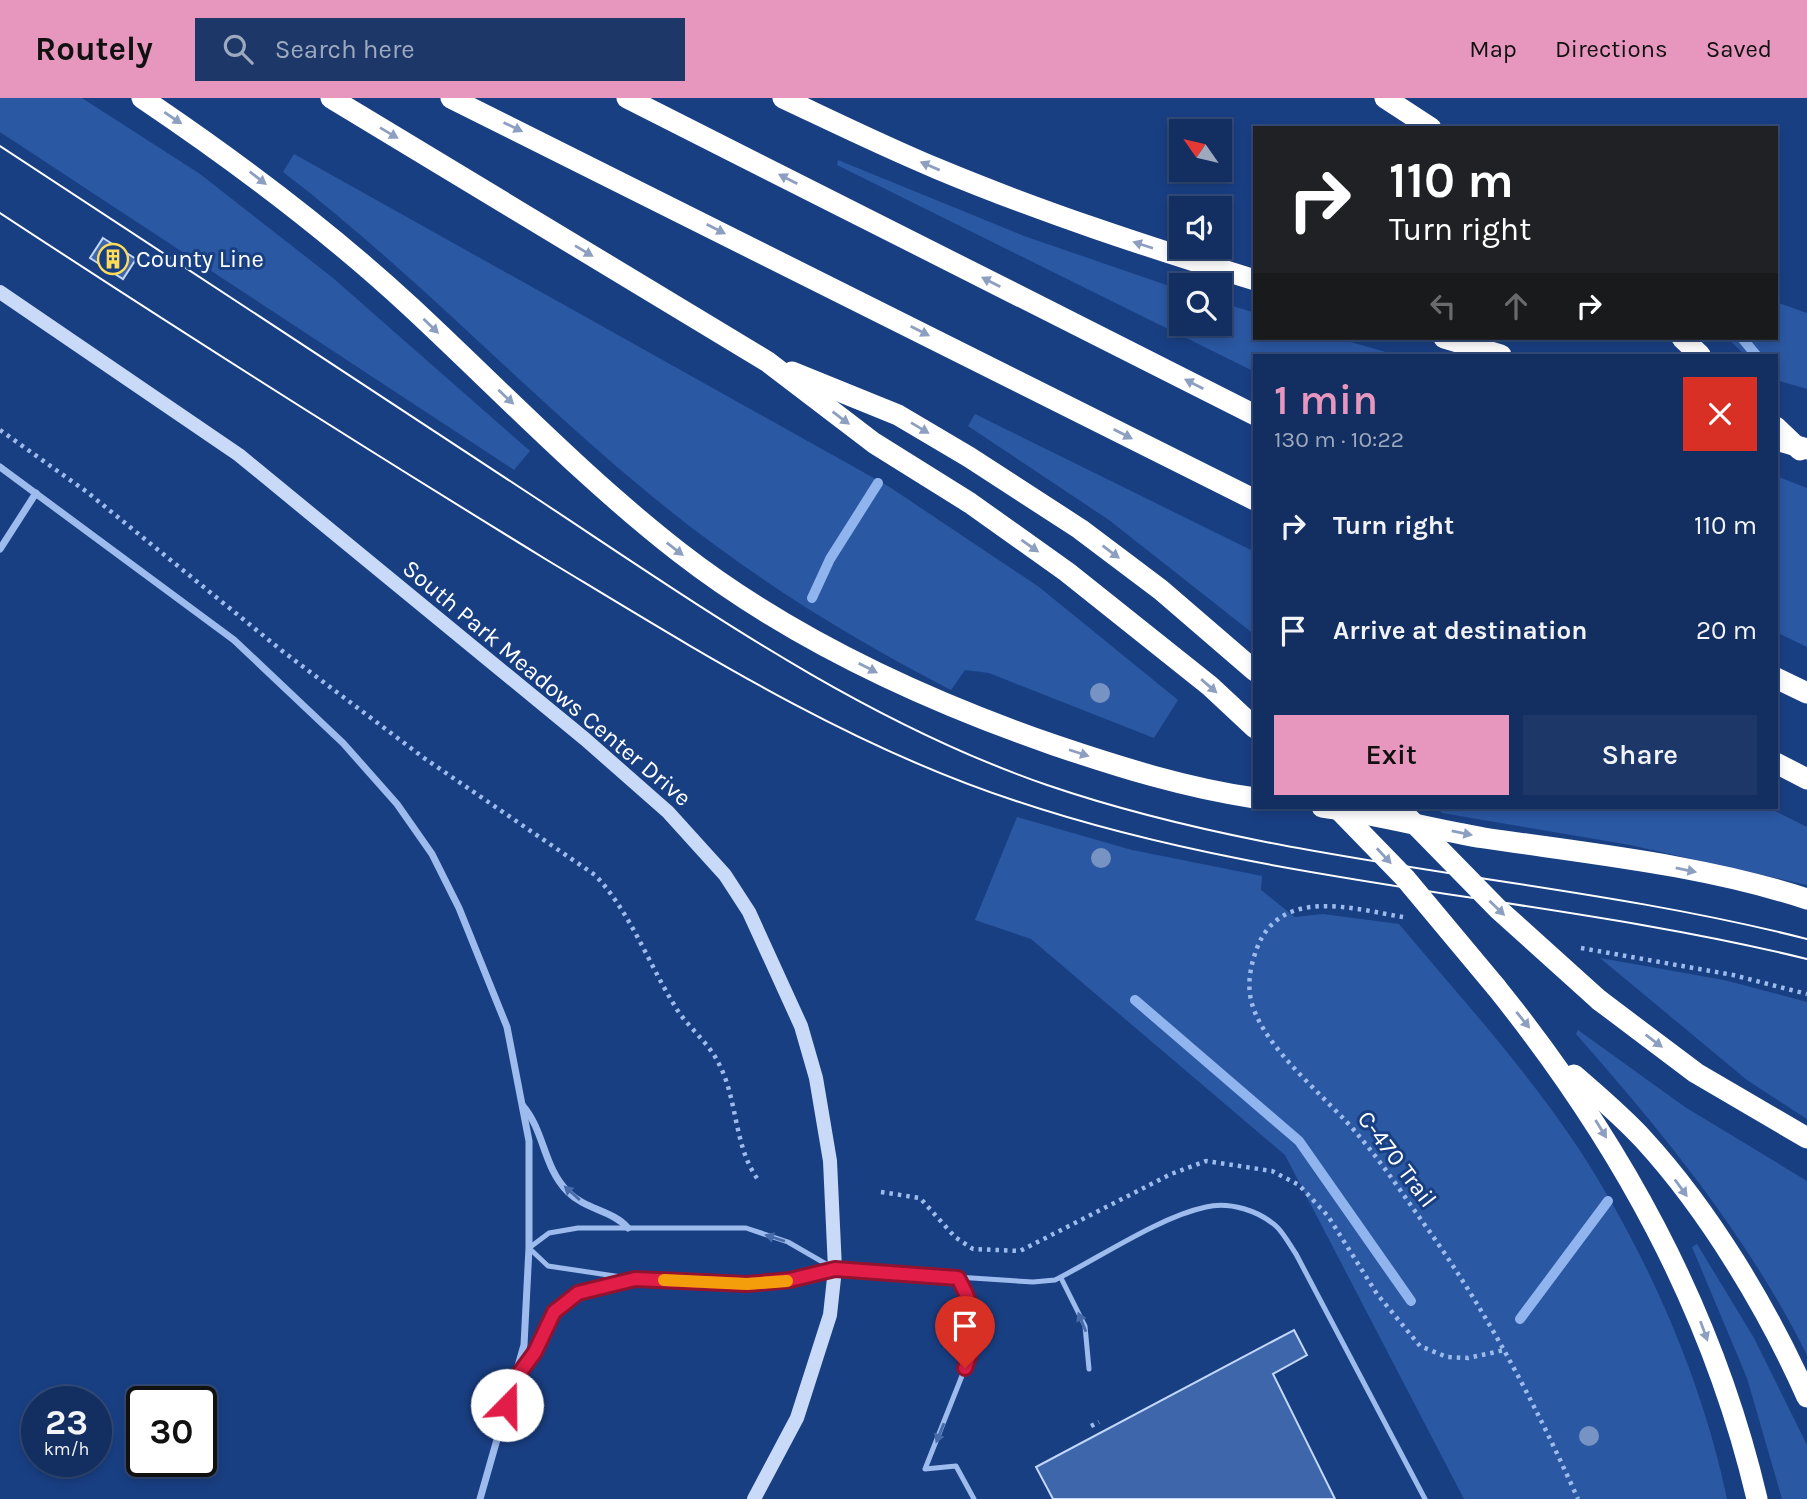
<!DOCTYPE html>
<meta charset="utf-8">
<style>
body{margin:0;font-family:Karla,sans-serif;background:#1c3768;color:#f1f3f6;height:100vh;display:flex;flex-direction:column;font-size:26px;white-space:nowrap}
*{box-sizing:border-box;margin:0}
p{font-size:23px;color:#9da9be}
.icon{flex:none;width:38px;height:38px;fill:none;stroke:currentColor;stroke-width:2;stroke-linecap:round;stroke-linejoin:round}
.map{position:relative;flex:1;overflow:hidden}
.side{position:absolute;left:1253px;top:256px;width:525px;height:455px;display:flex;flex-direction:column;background:#132f62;border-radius:0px;box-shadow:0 4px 10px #0003,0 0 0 2px #324a77}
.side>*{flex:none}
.banner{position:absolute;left:1253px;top:28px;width:525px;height:214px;border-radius:0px;box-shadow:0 4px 10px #0003,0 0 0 2px #324a77;background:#202124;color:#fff;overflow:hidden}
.needle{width:46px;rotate:304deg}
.tools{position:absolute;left:1169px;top:21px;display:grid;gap:14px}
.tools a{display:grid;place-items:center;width:63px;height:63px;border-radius:0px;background:#132f62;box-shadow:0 4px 10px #0003,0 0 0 2px #324a77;font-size:35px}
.speed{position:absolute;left:21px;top:1288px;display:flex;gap:14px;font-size:35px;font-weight:700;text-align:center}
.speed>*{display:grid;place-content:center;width:91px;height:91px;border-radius:50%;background:#132f62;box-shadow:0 4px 10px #0003,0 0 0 2px #324a77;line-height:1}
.speed small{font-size:18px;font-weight:400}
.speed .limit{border:4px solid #111;border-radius:10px;background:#fff;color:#111}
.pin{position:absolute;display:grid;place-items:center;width:60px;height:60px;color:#fff;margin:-72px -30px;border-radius:50% 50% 50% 0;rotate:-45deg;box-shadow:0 0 7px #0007}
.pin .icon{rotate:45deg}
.me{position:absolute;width:77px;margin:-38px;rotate:22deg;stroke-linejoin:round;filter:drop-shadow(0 0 5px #0008)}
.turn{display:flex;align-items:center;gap:24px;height:147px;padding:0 21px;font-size:32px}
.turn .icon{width:91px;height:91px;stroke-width:2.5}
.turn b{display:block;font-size:49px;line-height:60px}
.lanes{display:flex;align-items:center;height:66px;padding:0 21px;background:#0003;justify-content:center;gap:35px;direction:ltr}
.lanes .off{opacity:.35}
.round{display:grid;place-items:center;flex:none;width:74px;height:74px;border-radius:0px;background:#1c3768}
.headline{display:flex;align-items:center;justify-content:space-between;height:119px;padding:0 21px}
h1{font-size:42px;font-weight:600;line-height:52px;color:#e797bd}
.action{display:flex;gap:14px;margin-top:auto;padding:14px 21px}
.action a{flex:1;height:80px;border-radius:0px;background:#e797bd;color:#111;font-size:28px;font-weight:600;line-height:80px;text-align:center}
.action a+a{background:#1c3768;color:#f1f3f6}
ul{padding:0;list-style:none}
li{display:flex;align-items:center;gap:21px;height:105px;padding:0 21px}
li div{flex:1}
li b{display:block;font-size:26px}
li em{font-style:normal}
header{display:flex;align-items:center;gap:42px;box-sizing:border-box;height:98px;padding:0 35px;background:#e797bd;color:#111}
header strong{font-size:33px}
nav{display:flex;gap:38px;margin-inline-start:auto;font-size:24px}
.search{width:490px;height:63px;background:#1c3768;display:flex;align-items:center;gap:18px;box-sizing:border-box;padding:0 24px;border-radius:0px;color:#9da9be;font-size:26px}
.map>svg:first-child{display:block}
</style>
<header>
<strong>Routely</strong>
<div class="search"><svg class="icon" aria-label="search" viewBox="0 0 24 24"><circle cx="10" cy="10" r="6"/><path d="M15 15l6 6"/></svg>Search here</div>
<nav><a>Map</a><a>Directions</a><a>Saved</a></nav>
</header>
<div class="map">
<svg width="1807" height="1401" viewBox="0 0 1807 1401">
<rect width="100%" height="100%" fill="#193f83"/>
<g fill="#2b58a3">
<polygon points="0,0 82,0 200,76 333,180 530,353 514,372 0,34"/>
<path d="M294 56 888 388 1039 489 1178 602 1154 640 989 575 965 572 951 592C844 537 747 476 653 399 526 295 414 174 283 74Z"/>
<polygon points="838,62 1024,138 1181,192 1181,226 1220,226 1220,204 1255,215 1255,240 1337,240 1396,257 1255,257 1255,274 837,67"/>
<polygon points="1776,204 1807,215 1807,291 1776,282 1776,257 1745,257 1727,240 1776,240"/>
<polygon points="975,316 1255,454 1255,537 1109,422 968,328"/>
<polygon points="1776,378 1807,390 1807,549 1776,534"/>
<polygon points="1436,709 1767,709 1807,729 1807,787 1630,747 1442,715"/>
<path d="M1017 719 1132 752 1262 778 1261 792 1295 819 1323 816 1399 826C1451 888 1506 949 1554 1015 1633 1124 1700 1269 1727 1401H1464L1285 1057 1031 841 975 822Z"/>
<polygon points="1600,860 1724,882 1807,904 1807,1021 1747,982"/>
<path d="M1578 932 1685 1009 1807 1083V1257C1747 1137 1664 1036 1576 936Z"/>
<polygon points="1697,1146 1754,1240 1807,1347 1807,1401 1782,1401 1747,1280 1692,1149"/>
</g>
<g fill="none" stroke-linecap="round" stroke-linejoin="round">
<g stroke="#90b5ee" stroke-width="10">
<polyline points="1742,240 1756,257"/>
<polyline points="812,500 830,461 878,385"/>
<polyline points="1135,902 1299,1043 1411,1203"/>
<polyline points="1520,1221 1608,1103"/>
</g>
</g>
<g fill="#3d66ab" stroke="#c2d7f9" stroke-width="2">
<polygon points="103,140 136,161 123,181 90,160"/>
<polygon points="1294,1232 1307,1257 1273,1276 1335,1401 1053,1401 1036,1369"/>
</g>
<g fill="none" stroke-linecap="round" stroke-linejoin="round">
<g stroke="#9dbbec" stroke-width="4.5" stroke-dasharray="3.5 5" stroke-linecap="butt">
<path d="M0 332 87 394 281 552 424 660 595 777C632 816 649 868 678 913 691 932 710 946 720 968 738 1004 734 1050 759 1083"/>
<path d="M1403 819C1354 811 1281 788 1257 850 1251 866 1247 884 1251 902 1262 950 1328 1000 1359 1038 1382 1065 1402 1095 1422 1123 1485 1210 1534 1303 1578 1401"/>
<polyline points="1581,850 1733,877 1807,896"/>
<polyline points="881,1094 920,1100 955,1139 973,1151 1020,1153 1171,1076 1206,1063 1272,1073 1299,1087 1328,1118 1377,1196 1420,1248 1447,1259 1468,1260 1505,1252"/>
<polyline points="1091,1328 1099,1324"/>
</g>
<g stroke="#9dbbec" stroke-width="5">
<path d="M833 1170 788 1144 746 1130H578L549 1135 529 1150 548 1168 635 1181 747 1186 790 1183 835 1171 1033 1184 1055 1182C1099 1160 1159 1119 1206 1109 1229 1103 1260 1113 1277 1129 1284 1136 1290 1147 1296 1156L1425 1401"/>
<polyline points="958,1180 976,1220 975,1245 925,1371 956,1368 974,1401"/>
<polyline points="1061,1180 1085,1228 1089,1271"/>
</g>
<g stroke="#9dbbec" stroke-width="7">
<polyline points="0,369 234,542 343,645 397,706 432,756 459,810 507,929 529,1043 529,1150 524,1247 480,1401"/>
<polyline points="0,451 36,395"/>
<path d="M523 1008C545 1034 543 1069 568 1094 586 1112 612 1112 628 1130"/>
<polyline points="516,1281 535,1254 554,1214 578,1195 635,1181"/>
</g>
<polyline stroke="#c9daf9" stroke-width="14" points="0,194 239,357 585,641 668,714 725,777 749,814 801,928 816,980 830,1063 835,1171 830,1217 797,1320 754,1401"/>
<g stroke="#fff" stroke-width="21">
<path d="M142 0C237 64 328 132 412 210 500 292 584 380 679 454 791 541 921 601 1054 647 1119 669 1186 690 1255 700"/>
<polyline points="331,0 768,264 874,345 970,405 1067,474 1210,588 1255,630"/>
<polyline points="451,0 1255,402"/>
<polyline points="627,0 1255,317"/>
<path d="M783 0C834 24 885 49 938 71 1041 114 1148 149 1255 182"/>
<polyline points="1385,0 1431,30"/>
<polyline points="1444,240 1501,257"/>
<polyline points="1682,240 1700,257"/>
<polyline points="792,274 898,317 969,359 1080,431 1161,492 1255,573"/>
<polyline points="1776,329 1800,352"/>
<polyline points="1776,580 1807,595"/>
<polyline points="1776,665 1807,681"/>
<path d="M1322 709C1377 716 1430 731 1484 740 1592 756 1703 767 1807 801"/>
<path d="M1496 889C1619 1042 1712 1209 1757 1401"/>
<polyline points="1599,902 1696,975 1807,1040"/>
<path d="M1574 977C1598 998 1622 1018 1644 1042 1709 1113 1768 1211 1807 1299"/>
</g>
<g stroke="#fff" stroke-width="2">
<path d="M0 48C180 165 359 284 539 402 701 509 862 623 1047 687 1293 771 1557 777 1807 841"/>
<path d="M0 115C181 234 363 349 547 462 698 553 848 648 1016 703 1272 789 1546 797 1807 861"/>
</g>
<g stroke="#fff" stroke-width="21">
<polyline points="1776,342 1807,351"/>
<polyline points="1336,709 1405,780 1496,889"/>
<polyline points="1398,709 1498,811 1599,902"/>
</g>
</g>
<g fill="#7693c4">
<circle cx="1100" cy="595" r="10"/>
<circle cx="1101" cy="760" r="10"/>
<circle cx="1589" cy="1338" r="10"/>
</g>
<defs><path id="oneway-solid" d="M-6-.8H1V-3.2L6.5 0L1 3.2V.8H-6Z" transform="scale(1.75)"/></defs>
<g fill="#8c9fc1">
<use href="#oneway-solid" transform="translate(173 20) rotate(34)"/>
<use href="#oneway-solid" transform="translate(513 29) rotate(26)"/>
<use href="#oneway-solid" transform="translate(389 35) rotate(31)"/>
<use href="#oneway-solid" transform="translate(930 68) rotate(-157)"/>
<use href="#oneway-solid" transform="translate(258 80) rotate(38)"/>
<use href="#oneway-solid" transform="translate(788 81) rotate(-153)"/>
<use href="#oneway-solid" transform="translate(716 131) rotate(27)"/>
<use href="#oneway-solid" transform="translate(1143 147) rotate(-162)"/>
<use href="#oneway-solid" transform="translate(584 153) rotate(31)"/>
<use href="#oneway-solid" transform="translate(991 184) rotate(-153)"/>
<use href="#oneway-solid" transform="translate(431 228) rotate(44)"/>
<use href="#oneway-solid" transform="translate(920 233) rotate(27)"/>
<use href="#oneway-solid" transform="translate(1194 286) rotate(-153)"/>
<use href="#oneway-solid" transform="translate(506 299) rotate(43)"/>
<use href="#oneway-solid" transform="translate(841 320) rotate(37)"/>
<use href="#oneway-solid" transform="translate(920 330) rotate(31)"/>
<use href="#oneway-solid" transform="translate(1123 336) rotate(27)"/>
<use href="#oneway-solid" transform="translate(1030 448) rotate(35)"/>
<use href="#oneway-solid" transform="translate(675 451) rotate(38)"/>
<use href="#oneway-solid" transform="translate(1111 454) rotate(37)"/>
<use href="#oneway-solid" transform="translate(868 570) rotate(27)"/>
<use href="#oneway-solid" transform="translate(1209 588) rotate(41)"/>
<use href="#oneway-solid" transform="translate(1079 655) rotate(18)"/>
<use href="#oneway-solid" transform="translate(1462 735) rotate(12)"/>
<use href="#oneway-solid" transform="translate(1384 758) rotate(47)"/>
<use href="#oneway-solid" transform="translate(1686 772) rotate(11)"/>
<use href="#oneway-solid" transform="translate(1497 810) rotate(44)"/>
<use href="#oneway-solid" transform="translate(1523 922) rotate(51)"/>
<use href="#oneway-solid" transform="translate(1654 943) rotate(37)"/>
<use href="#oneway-solid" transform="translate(1601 1031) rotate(58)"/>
<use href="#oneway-solid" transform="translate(1681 1090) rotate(54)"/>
<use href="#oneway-solid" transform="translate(1704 1233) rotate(70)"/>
</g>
<g fill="#476aa8">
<use href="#oneway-solid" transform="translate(572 1095) rotate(-138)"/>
<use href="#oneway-solid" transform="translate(775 1140) rotate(-162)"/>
<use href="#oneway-solid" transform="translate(1082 1224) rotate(-112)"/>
<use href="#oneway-solid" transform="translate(940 1335) rotate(112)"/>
</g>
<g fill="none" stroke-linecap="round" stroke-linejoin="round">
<g stroke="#92132f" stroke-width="18">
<path id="route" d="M507 1307 513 1284 535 1254 554 1214 578 1195 635 1181 747 1186 790 1182 835 1171 958 1180C977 1215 980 1233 965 1270"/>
</g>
<use href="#route" stroke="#e11d48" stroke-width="12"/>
<polyline stroke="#f59e0b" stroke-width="12" points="664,1182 747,1186 787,1183"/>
</g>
<defs>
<g id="building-ring" transform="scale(1.575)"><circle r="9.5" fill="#193f83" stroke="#ffdb58" stroke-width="1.5"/><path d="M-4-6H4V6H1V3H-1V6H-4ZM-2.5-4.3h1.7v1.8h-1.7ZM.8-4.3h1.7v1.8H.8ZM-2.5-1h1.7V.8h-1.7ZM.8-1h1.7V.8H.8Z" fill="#ffdb58"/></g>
</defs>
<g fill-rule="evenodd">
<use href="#building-ring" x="113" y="161"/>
</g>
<g text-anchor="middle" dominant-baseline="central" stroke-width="6" stroke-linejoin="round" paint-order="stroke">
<g font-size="24" fill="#fff" stroke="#193f83" text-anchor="start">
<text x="136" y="161">County Line</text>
</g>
<g font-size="24" fill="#fff" stroke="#193f83">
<text transform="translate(547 585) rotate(40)">South Park Meadows Center Drive</text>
<text transform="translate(1397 1061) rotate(53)">C-470 Trail</text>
</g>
</g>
</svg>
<div class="tools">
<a><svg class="needle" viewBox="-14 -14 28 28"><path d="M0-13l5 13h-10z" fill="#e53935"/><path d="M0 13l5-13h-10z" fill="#9da9be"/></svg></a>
<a><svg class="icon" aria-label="sound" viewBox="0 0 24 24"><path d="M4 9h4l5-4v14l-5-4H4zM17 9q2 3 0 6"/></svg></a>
<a><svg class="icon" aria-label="search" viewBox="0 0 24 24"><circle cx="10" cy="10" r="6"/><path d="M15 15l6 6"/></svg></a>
</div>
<div class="speed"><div>23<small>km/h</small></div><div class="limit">30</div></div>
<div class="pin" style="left:965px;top:1270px;background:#d93025"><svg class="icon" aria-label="arrive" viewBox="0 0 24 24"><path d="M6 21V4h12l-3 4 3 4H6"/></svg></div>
<svg class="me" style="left:507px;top:1307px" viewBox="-20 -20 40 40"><circle r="19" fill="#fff"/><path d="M0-13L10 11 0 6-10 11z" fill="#e11d48"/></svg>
<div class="banner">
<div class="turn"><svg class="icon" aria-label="right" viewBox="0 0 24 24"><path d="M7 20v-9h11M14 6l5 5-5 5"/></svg><div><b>110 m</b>Turn right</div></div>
<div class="lanes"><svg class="icon off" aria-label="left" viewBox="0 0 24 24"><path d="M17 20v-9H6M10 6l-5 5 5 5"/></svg><svg class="icon off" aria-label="ahead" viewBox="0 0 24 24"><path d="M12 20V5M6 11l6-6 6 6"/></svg><svg class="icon" aria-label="right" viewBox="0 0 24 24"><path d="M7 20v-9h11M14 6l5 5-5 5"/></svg></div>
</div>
<section class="side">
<div class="headline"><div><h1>1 min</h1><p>130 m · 10:22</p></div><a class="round" style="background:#d93025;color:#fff"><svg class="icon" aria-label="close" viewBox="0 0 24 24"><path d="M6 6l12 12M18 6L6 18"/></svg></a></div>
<ul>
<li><svg class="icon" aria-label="right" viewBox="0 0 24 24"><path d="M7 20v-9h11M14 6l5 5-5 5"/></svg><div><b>Turn right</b></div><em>110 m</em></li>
<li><svg class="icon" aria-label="arrive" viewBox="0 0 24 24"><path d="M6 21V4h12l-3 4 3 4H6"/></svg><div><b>Arrive at destination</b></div><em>20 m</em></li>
</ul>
<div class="action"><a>Exit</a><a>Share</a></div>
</section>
</div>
